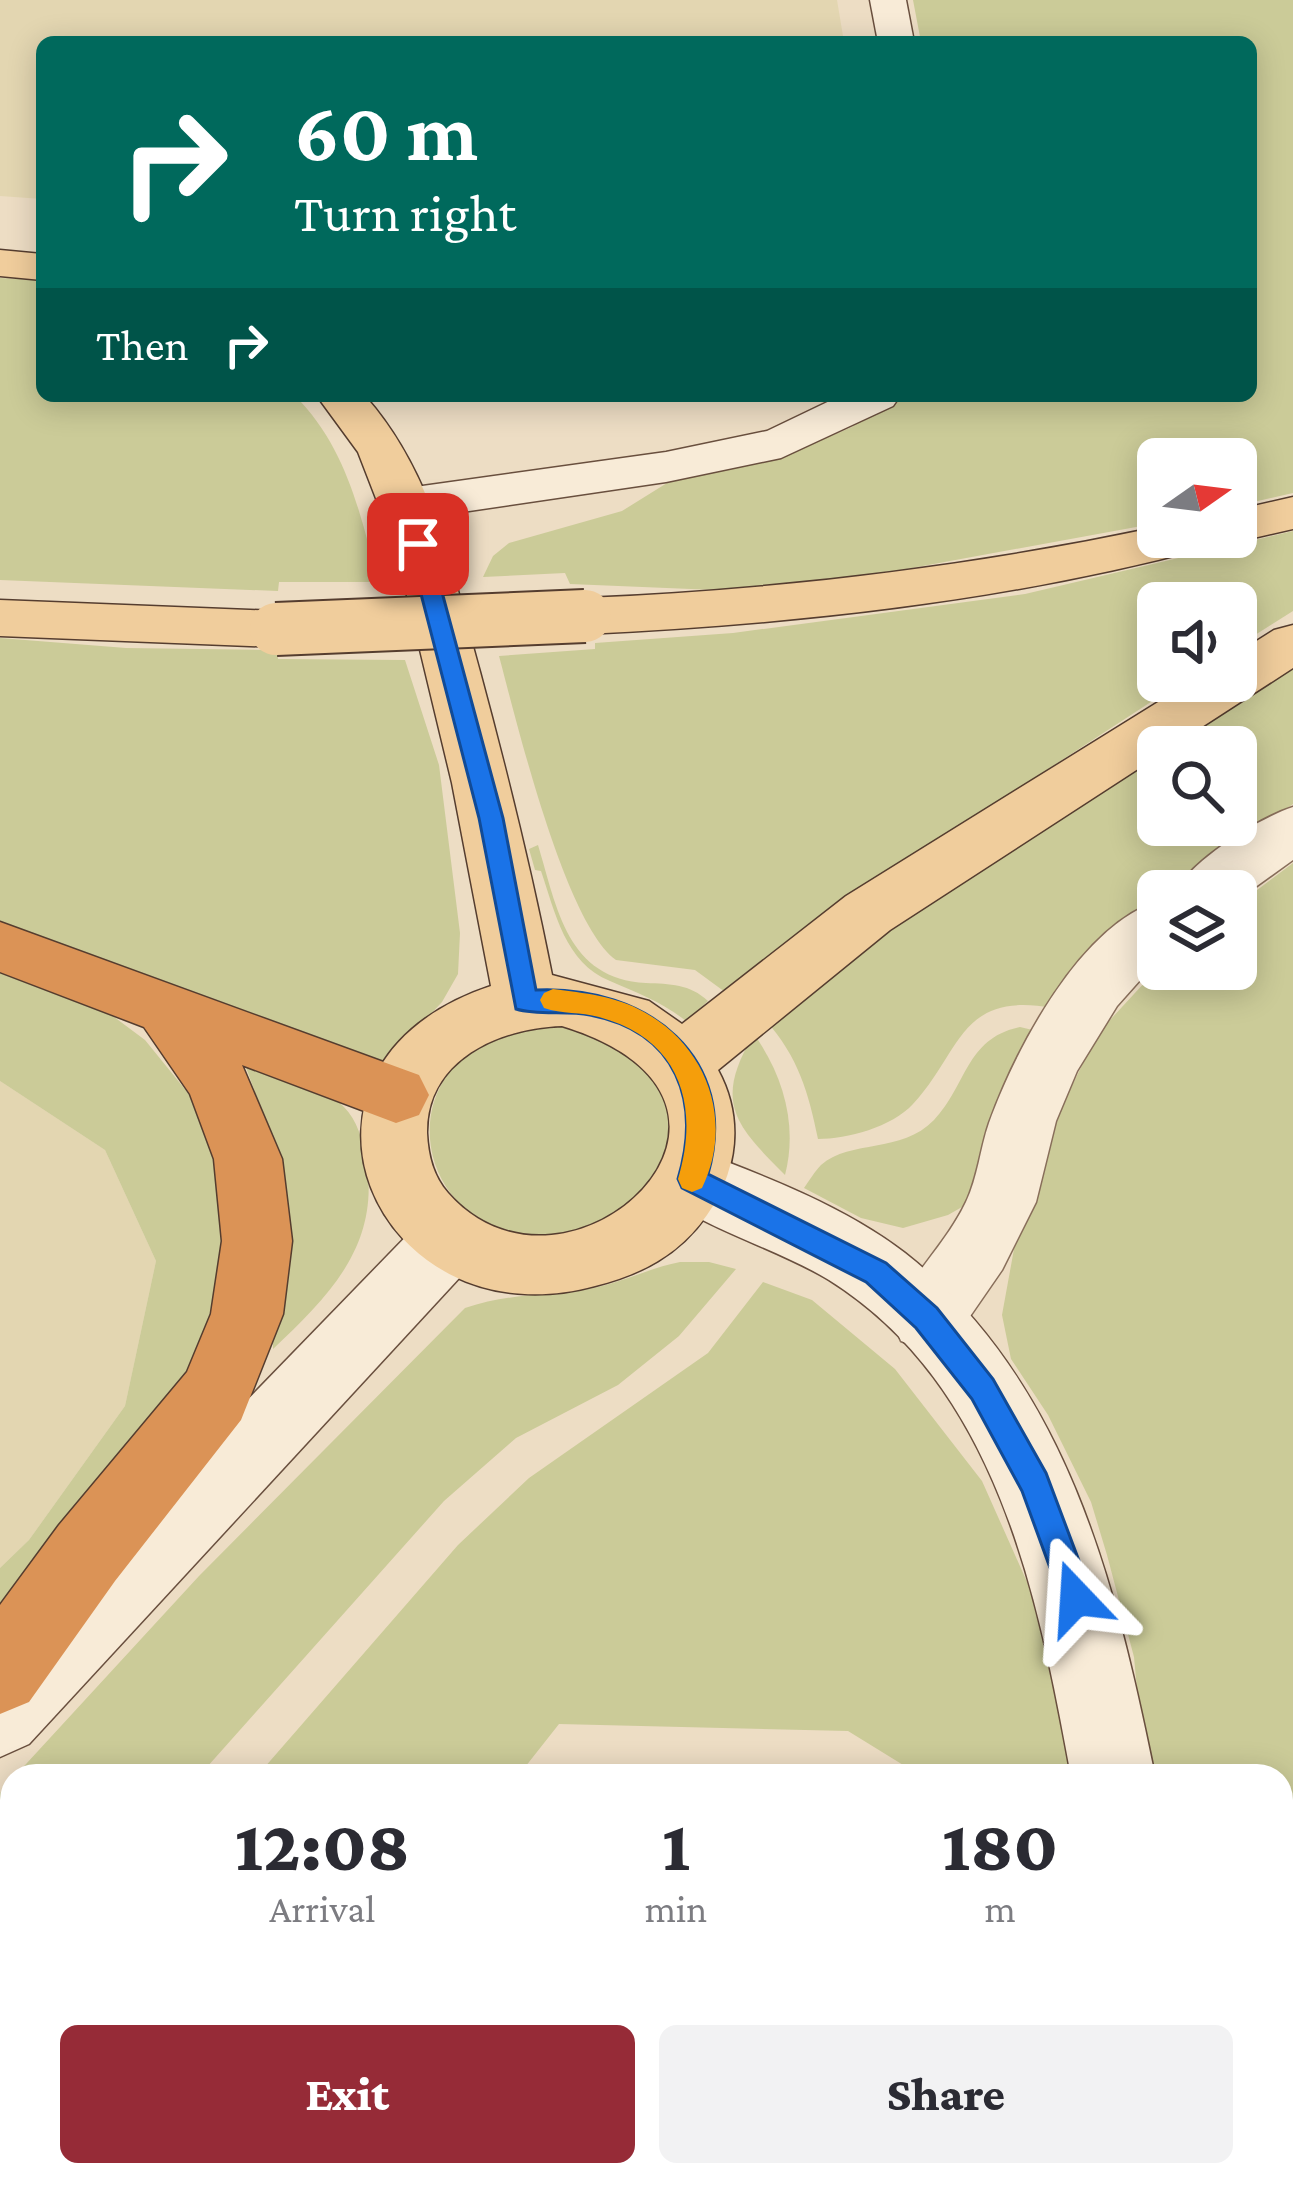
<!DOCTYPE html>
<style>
body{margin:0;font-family:"Crimson Pro",serif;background:#f2f2f3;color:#2b2b33;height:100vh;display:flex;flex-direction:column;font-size:45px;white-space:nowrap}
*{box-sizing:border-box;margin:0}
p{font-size:39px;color:#7c7c81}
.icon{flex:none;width:66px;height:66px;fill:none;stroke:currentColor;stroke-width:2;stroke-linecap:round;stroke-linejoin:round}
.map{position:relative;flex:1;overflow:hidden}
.sheet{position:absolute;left:0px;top:1764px;width:1293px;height:423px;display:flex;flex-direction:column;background:#fff;border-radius:36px 36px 0 0;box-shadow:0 6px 30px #0003}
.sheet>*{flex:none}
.top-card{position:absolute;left:36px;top:36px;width:1221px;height:366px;border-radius:18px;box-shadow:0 6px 30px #0003;background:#00695c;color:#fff;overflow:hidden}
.needle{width:78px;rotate:76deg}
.buttons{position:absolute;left:1137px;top:438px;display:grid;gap:24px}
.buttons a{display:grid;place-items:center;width:120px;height:120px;border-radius:18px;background:#fff;box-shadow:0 6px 30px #0003;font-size:60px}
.pin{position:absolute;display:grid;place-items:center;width:102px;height:102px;color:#fff;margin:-51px;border-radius:24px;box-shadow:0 6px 18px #0006}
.me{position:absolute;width:132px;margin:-66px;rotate:340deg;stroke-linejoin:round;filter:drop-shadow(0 0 9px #0008)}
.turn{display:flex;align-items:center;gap:42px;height:252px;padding:0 60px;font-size:54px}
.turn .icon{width:156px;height:156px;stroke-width:2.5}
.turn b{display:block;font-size:84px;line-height:102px}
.then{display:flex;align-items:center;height:114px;padding:0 60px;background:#0003;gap:24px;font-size:45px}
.eta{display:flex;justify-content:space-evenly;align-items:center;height:204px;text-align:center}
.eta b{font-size:72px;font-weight:800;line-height:84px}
.primary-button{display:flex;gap:24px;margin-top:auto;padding:24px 60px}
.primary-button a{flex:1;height:138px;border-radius:18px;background:#962b37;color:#fff;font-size:48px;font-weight:800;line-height:138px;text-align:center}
.primary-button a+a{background:#f2f2f3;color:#2b2b33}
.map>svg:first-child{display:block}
</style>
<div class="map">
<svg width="1293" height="2185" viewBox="0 0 1293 2185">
<rect width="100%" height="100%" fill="#edddc4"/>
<g fill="#e3d6b1">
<polygon points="0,0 837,0 844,42 42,42 42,199 0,196"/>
<polygon points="0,1081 105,1150 156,1261 125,1406 29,1540 0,1568"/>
</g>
<g fill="#cbcb98" fill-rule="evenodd">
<polygon points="913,0 1293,0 1293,493 1236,506 1236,459 1158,459 1158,523 852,579 739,591 570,584 565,573 483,577 493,556 509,543 622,511 667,483 805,447 852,427 899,396 1251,396 1251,42 921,42"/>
<path d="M0 278 42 280V396H295C346 446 361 515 378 582H279L278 591 0 580Z"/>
<path d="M1293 531V611L1236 647V603H1158V681H1183L924 850 725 992 695 970 616 960C565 923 517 723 499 656L595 649V643L733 633 1025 594Z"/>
<polygon points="0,638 126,648 277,650 278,659 405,660 439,765 460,933 458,974 442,1002 386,1062 0,925"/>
<path d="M1293 656V804L1170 891H1158V900L1074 976 1053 1008C959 991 962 1051 913 1104 892 1127 847 1139 818 1139 809 1094 798 1056 766 1021L984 858ZM1158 747H1236V825H1158Z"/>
<path d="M538 845C557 908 567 979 646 983 670 984 690 984 708 1001L686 1021C662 1002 638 993 610 981 565 963 555 912 541 871L535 870 529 849Z"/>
<polygon points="1293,863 1293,2185 1197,2185 1196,2175 1281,2175 1281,1776 1145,1776 1134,1657 1107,1555 1091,1502 1048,1415 1011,1359 1002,1315 1014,1249 1056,1118 1098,1033 1158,968 1236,969 1236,906"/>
<polygon points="0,967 94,1002 145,1040 205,1114 231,1199 206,1359 0,1619 0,1568 29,1540 125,1406 156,1261 105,1150 0,1081"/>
<path d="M564 1025 608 1035 667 1093C671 1152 672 1164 627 1205 605 1225 582 1231 552 1234 414 1246 379 1063 519 1029 533 1025 550 1026 564 1025Z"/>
<path d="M1020 1027 1041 1032 976 1199 948 1215 903 1228 861 1218 804 1188C809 1181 815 1171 821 1165 851 1139 901 1154 934 1120 967 1085 966 1038 1020 1027Z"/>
<path d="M754 1034C783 1075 798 1125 785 1175 735 1125 713 1102 754 1034Z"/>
<path d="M243 1059C277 1072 318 1081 344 1107 357 1120 363 1141 366 1158 381 1244 331 1294 273 1349L269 1131Z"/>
<path d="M680 1262H709L736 1269 679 1336 618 1385 516 1438 444 1501 199 1776H15L199 1576 465 1308C507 1294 546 1295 588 1289 619 1284 649 1268 680 1262Z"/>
<polygon points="763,1282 812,1300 895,1369 982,1481 1044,1620 1074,1776 921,1776 848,1731 559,1724 518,1776 257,1776 458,1545 529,1478 708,1353"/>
<polygon points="12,1780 12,2001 0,2015 0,1793"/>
<polygon points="12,2074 12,2175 225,2175 218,2185 0,2185 0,2089"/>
<polygon points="980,2175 1112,2175 1113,2185 980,2185"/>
</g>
<polygon fill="#cb937a" stroke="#865541" stroke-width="3" points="511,2175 858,2175 859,2185 510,2185"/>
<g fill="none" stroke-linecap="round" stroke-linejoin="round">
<g stroke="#886e5a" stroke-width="3">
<g id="street">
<path d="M1293 807V860L1236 901V891H1176C1192 860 1259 818 1293 807Z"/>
<path d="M1158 901V960L1117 1006 1077 1071 1056 1121 1036 1202 1002 1270 953 1341 927 1351 901 1341 891 1318C910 1276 946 1244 966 1202 978 1177 980 1149 989 1123 1016 1049 1079 927 1158 901Z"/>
</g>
</g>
<g stroke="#694f3e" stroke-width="3">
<g id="secondary">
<polygon points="870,0 906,0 914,42 878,42"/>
<polygon points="840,396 900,396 893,406 781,458 666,482 408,520 390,515 383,504 390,493 408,488 666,452 767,431"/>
<path d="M693 1149C763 1175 846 1207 905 1253 1067 1381 1116 1585 1155 1776H1071C1038 1596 998 1386 829 1280 782 1251 712 1231 673 1202 666 1197 663 1187 659 1179L669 1158Z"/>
<polygon points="449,1209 474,1218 484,1240 474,1262 29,1744 0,1757 0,1655 424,1218"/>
<polygon points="1108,2175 1204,2175 1205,2185 1109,2185"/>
</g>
</g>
<g stroke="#553d2f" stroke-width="3">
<g id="primary">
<polygon points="0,250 42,254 42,280 0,276"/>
<path d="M317 396H365C434 474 453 575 480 672 507 772 532 873 552 975L649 1001 682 1024 846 896 1192 681H1236V654L1274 630 1293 625V668L1171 747H1158V756L890 930 718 1070C744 1118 738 1171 707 1215 679 1255 642 1274 595 1286 375 1346 253 1065 491 986L452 783 396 550 358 452ZM562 1026C810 1102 568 1329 448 1193 433 1176 428 1155 427 1133 426 1060 499 1028 562 1026Z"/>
<polygon points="1293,497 1293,529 1236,542 1218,537 1236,537 1236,510"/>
<path d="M1158 527V537H1212L1205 548C1003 602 793 624 585 634L566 629 559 616 566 603 585 598C778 590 969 567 1158 527Z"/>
<polygon points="0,600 276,611 295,616 303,629 295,642 276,647 0,636"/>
</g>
</g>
<g stroke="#553d2f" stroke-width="3">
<polygon id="highway" points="0,922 419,1075 429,1095 419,1115 396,1123 242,1065 282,1159 292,1241 283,1314 241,1420 115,1581 29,1702 0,1714 0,1605 59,1525 187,1372 211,1314 222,1241 214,1159 190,1094 144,1027 0,972"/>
</g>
<use href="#street" fill="#f8ebd7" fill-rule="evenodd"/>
<use href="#secondary" fill="#f8ebd7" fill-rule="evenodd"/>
<use href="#primary" fill="#f0cd9c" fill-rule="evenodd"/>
<use href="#highway" fill="#db9356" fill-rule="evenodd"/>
<g stroke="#553d2f" stroke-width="56" stroke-linecap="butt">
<polyline id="primary-bridge" points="276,629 585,616"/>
</g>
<use href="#primary-bridge" stroke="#f0cd9c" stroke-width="52"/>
</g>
<path fill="#1a73e8" stroke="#114b97" stroke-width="3" d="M418 537 429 544 503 818 536 990C647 985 741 1057 708 1174L886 1263 937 1308 993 1379 1046 1473 1093 1598 1088 1609 1076 1614 1065 1609 1022 1491 972 1399 916 1328 866 1282 682 1188 678 1179C701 1102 678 1032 590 1015 566 1010 539 1016 516 1009L479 818 408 544Z"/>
<path fill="#f59e0b" d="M553 989C584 993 616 996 644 1012 708 1047 734 1122 702 1188L692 1192 682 1188 678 1179C700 1106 681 1039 599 1017 581 1012 562 1014 544 1008L540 1000 544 993Z"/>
</svg>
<div class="buttons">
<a><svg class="needle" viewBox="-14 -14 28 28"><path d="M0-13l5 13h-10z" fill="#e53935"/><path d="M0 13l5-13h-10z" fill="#7c7c81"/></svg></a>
<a><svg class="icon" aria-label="sound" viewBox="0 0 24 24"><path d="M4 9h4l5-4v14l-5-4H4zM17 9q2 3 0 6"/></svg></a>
<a><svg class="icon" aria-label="search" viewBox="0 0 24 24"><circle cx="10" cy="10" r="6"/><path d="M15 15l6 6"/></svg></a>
<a><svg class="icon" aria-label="layers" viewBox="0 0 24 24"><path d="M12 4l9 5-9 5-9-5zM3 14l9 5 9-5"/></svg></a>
</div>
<div class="pin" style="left:418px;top:544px;background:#d93025"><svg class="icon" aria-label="arrive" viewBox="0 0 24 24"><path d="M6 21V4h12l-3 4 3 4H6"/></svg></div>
<svg class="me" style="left:1076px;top:1598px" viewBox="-20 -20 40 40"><path d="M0-17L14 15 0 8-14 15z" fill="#1a73e8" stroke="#fff" stroke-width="4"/></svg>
<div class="top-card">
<div class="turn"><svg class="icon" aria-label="right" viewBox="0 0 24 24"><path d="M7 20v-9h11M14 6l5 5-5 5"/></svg><div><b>60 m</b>Turn right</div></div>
<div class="then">Then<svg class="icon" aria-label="right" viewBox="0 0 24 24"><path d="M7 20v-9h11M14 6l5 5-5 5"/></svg></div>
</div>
<section class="sheet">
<div class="eta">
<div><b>12:08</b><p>Arrival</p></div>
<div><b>1</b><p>min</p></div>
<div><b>180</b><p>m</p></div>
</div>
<div class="primary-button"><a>Exit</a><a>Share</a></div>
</section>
</div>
